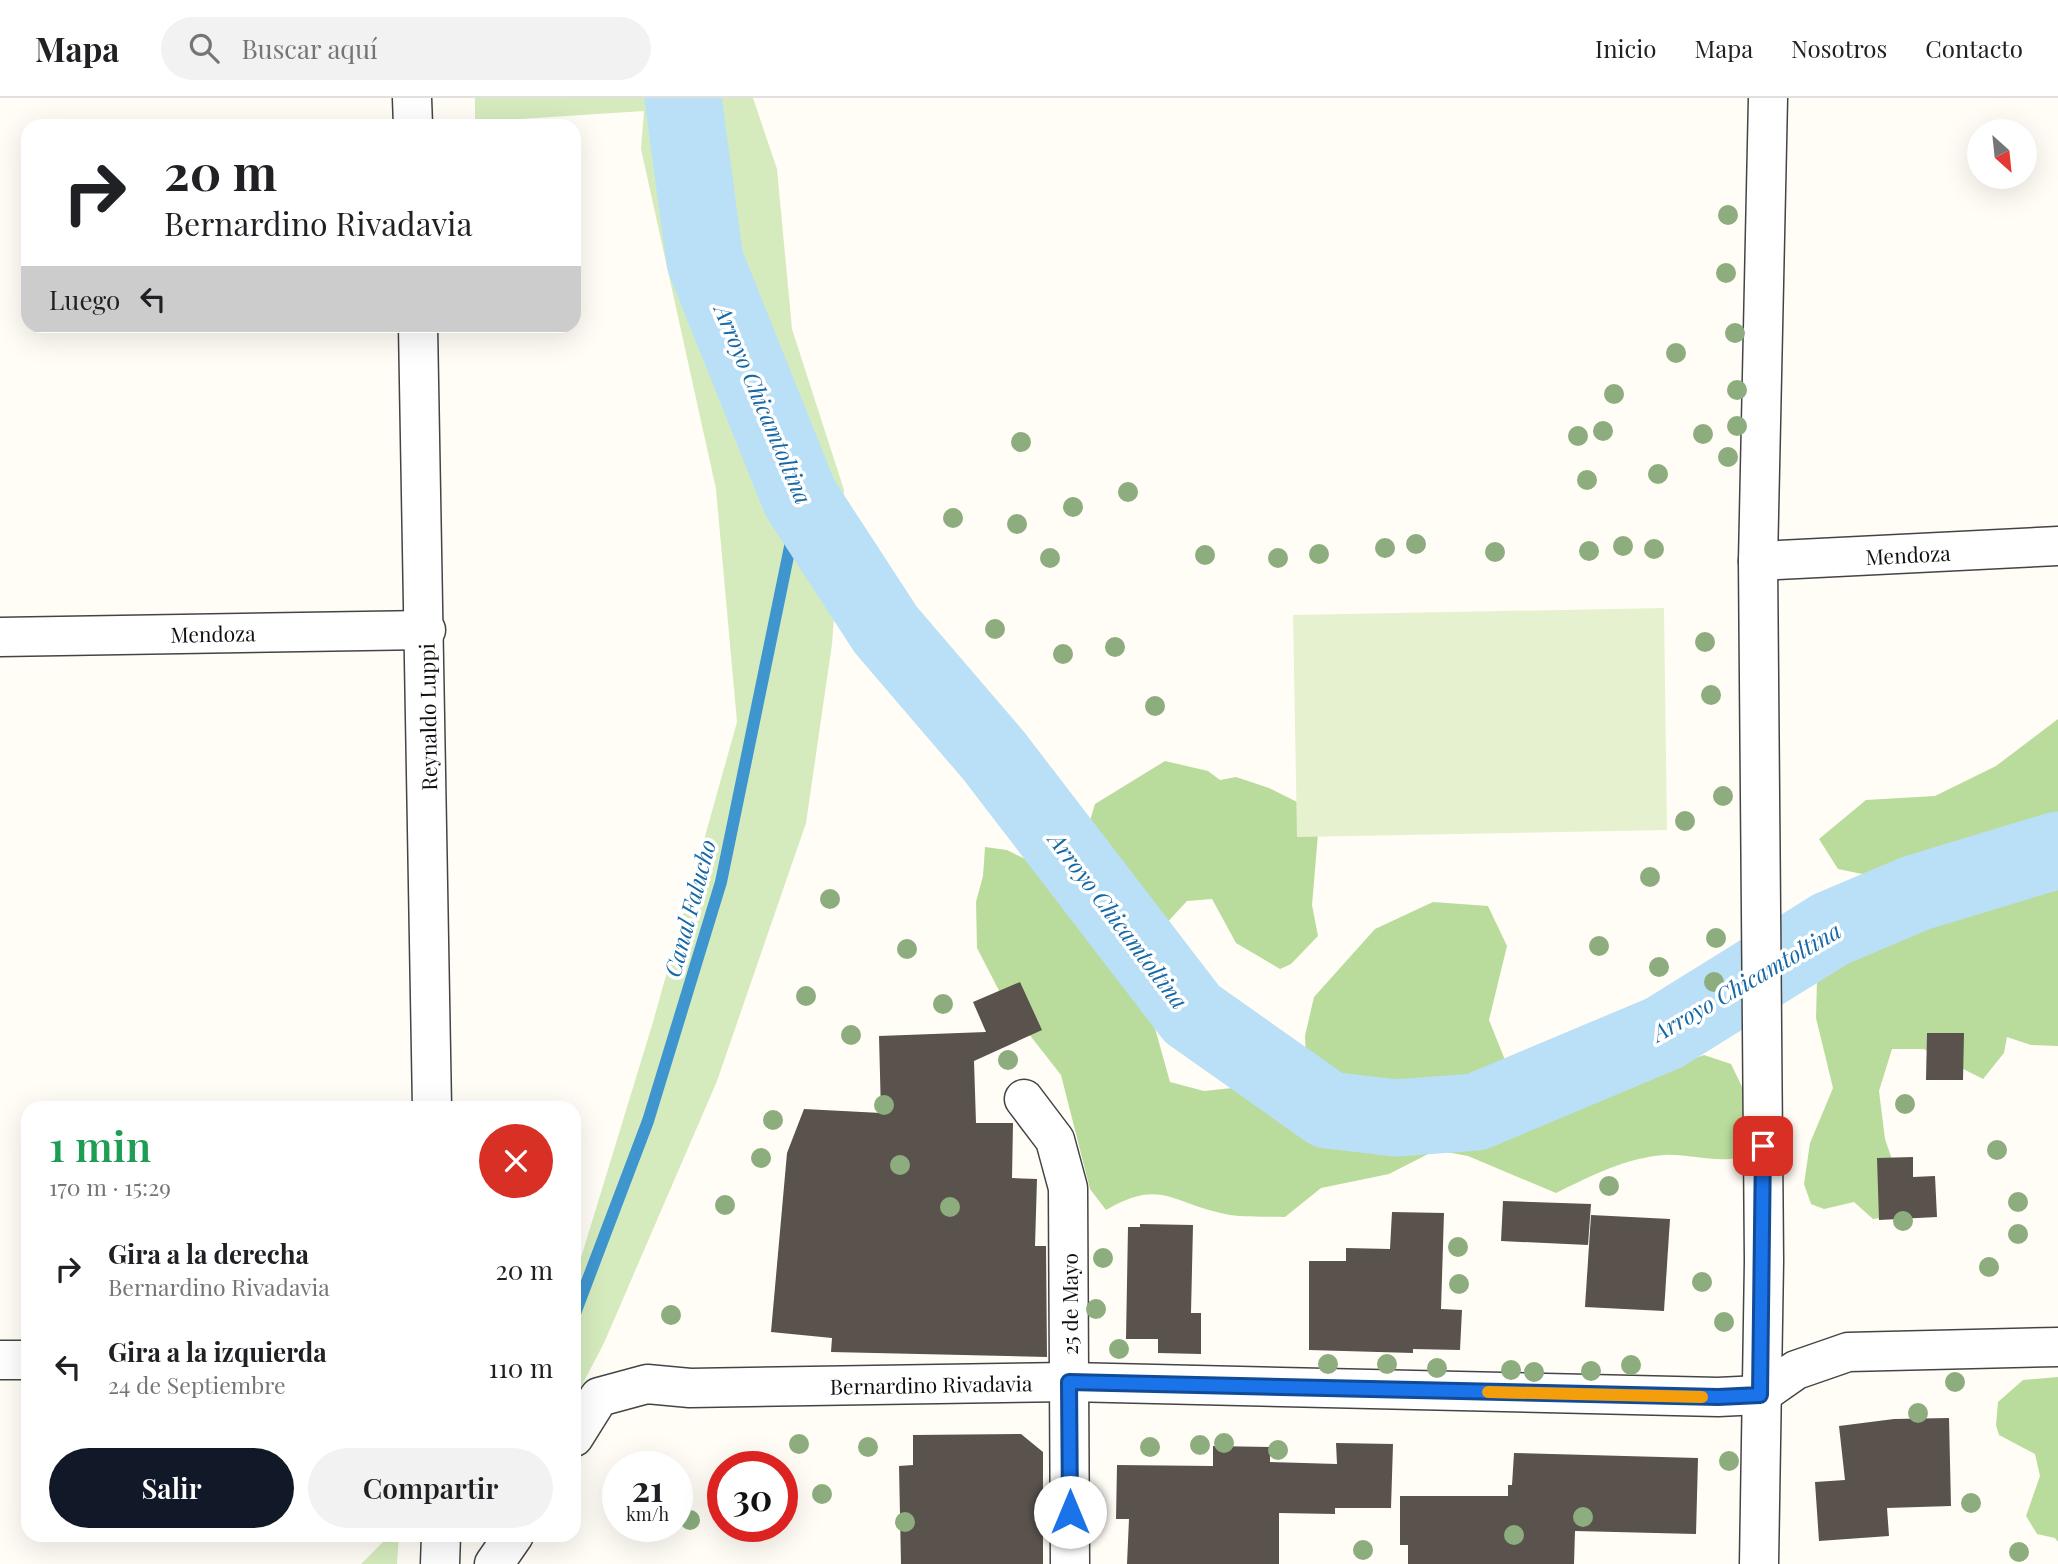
<!DOCTYPE html>
<html lang="es">
<meta charset="utf-8">
<style>
body{margin:0;font-family:"Playfair Display",serif;background:#f2f2f2;color:#202124;height:100vh;display:flex;flex-direction:column;font-size:26px;white-space:nowrap}
*{box-sizing:border-box;margin:0}
p{font-size:23px;color:#757577}
.icon{flex:none;width:38px;height:38px;fill:none;stroke:currentColor;stroke-width:2;stroke-linecap:round;stroke-linejoin:round}
.map{position:relative;flex:1;overflow:hidden}
.drawer{position:absolute;left:21px;top:1003px;width:560px;height:441px;display:flex;flex-direction:column;background:#fff;border-radius:21px;box-shadow:0 7px 28px #0002}
.drawer>*{flex:none}
.banner{position:absolute;left:21px;top:21px;width:560px;height:214px;border-radius:21px;box-shadow:0 7px 28px #0002;background:#fff;color:#202124;overflow:hidden}
.needle{width:46px;rotate:153deg}
.buttons{position:absolute;left:1967px;top:21px;display:grid;gap:14px}
.buttons a{display:grid;place-items:center;width:70px;height:70px;border-radius:50%;background:#fff;box-shadow:0 7px 28px #0002;font-size:35px}
.speed{position:absolute;left:602px;top:1353px;display:flex;gap:14px;font-size:35px;font-weight:700;text-align:center}
.speed>*{display:grid;place-content:center;width:91px;height:91px;border-radius:50%;background:#fff;box-shadow:0 7px 28px #0002;line-height:1}
.speed small{font-size:18px;font-weight:400}
.speed .limit{border:10px solid #d22;background:#fff;color:#111}
.pin{position:absolute;display:grid;place-items:center;width:60px;height:60px;color:#fff;margin:-30px;border-radius:14px;box-shadow:0 4px 10px #0006}
.me{position:absolute;width:77px;margin:-38px;rotate:0deg;stroke-linejoin:round;filter:drop-shadow(0 0 5px #0008)}
.turn{display:flex;align-items:center;gap:24px;height:147px;padding:0 28px;font-size:32px}
.turn .icon{width:91px;height:91px;stroke-width:2.5}
.turn b{display:block;font-size:49px;line-height:60px}
.then{display:flex;align-items:center;height:66px;padding:0 28px;background:#0003;gap:14px;font-size:26px}
.round{display:grid;place-items:center;flex:none;width:74px;height:74px;border-radius:37px;background:#f2f2f2}
.overview{display:flex;align-items:center;justify-content:space-between;height:119px;padding:0 28px}
h1{font-size:42px;font-weight:600;line-height:52px;color:#1e9e55}
.cta{display:flex;gap:14px;margin-top:auto;padding:14px 28px}
.cta a{flex:1;height:80px;border-radius:42px;background:#111827;color:#fff;font-size:28px;font-weight:600;line-height:80px;text-align:center}
.cta a+a{background:#f2f2f2;color:#202124}
ul{padding:0;list-style:none}
li{display:flex;align-items:center;gap:21px;height:98px;padding:0 28px}
li div{flex:1}
li b{display:block;font-size:26px}
li em{font-style:normal}
header{display:flex;align-items:center;gap:42px;box-sizing:border-box;height:98px;padding:0 35px;background:#fff;border-bottom:2px solid #e0e0e0}
header strong{font-size:33px}
nav{display:flex;gap:38px;margin-inline-start:auto;font-size:24px}
.search{width:490px;height:63px;background:#f2f2f2;display:flex;align-items:center;gap:18px;box-sizing:border-box;padding:0 24px;border-radius:38px;color:#757577;font-size:26px}
.map>svg:first-child{display:block}
</style>
<header>
<strong>Mapa</strong>
<div class="search"><svg class="icon" aria-label="search" viewBox="0 0 24 24"><circle cx="10" cy="10" r="6"/><path d="M15 15l6 6"/></svg>Buscar aquí</div>
<nav><a>Inicio</a><a>Mapa</a><a>Nosotros</a><a>Contacto</a></nav>
</header>
<div class="map">
<svg width="2058" height="1466" viewBox="0 0 2058 1466">
<rect width="100%" height="100%" fill="#fffdf5"/>
<g fill="#d5ebbd">
<polygon points="475,0 753,0 777,71 792,231 844,392 832,546 806,725 717,983 604,1245 574,1302 574,1171 580,1163 653,924 737,624 716,391 641,51 644,13 475,24"/>
<polygon points="390,1437 399,1437 397,1466 361,1466"/>
</g>
<g fill="#b9dc9c">
<polygon points="2058,621 2058,948 2031,947 2007,939 2004,955 1983,981 1924,951 1892,951 1879,993 1885,1041 1898,1079 1899,1118 1873,1121 1854,1104 1824,1111 1811,1106 1804,1086 1810,1045 1833,990 1816,920 1817,881 1841,858 1870,843 1867,777 1838,771 1819,741 1866,702 1935,698 1996,668"/>
<path d="M1165 663 1208 673 1220 682 1236 679 1269 690 1311 711 1319 724 1312 807 1318 838 1291 866 1280 871 1236 845 1212 801 1187 803 1163 829 1146 898 1170 984 1204 993 1307 982 1305 938 1314 899 1375 831 1433 804 1488 808 1507 848 1489 922 1507 967 1528 1005 1564 1007 1704 957 1731 966 1747 999 1749 1055C1727 1069 1690 1055 1664 1057 1625 1060 1591 1078 1556 1095L1468 1058 1436 1052 1389 1076 1321 1090 1285 1119C1266 1118 1244 1120 1225 1116 1171 1105 1161 1080 1106 1112L1090 1091 1061 977 1007 908 977 850 976 804 983 778 985 749 1007 752 1027 762 1085 739 1095 706Z"/>
<polygon points="2058,1279 2058,1444 2055,1440 2037,1436 2026,1418 2040,1378 2035,1356 1999,1337 1996,1327 1998,1304 2023,1282"/>
</g>
<polygon fill="#e6f2cf" points="1664,510 1667,732 1297,739 1293,517"/>
<g fill="none" stroke-linecap="round" stroke-linejoin="round">
<polyline stroke="#3f96cf" stroke-width="12" points="574,1218 648,1023 721,784 800,400"/>
<polyline stroke="#b9e0f7" stroke-width="77" points="683,0 705,163 800,400 886,532 994,658 1192,916 1328,1012 1396,1020 1476,1014 1664,935 1831,831 1916,795 2058,752"/>
</g>
<g fill="#5a524d">
<polygon points="1020,884 1042,932 974,963 976,1025 1013,1025 1012,1080 1037,1081 1035,1148 1046,1148 1047,1259 831,1254 832,1240 771,1234 787,1055 804,1011 881,1015 879,938 986,934 973,904"/>
<polygon points="1927,935 1964,935 1963,982 1926,982"/>
<polygon points="1913,1059 1913,1079 1935,1078 1937,1119 1879,1122 1877,1060"/>
<polygon points="1503,1103 1591,1106 1588,1147 1501,1143"/>
<polygon points="1392,1114 1444,1115 1441,1211 1462,1212 1460,1252 1413,1251 1413,1255 1309,1252 1309,1163 1346,1163 1346,1150 1390,1151"/>
<polygon points="1591,1117 1670,1121 1664,1213 1585,1209"/>
<polygon points="1140,1126 1193,1127 1191,1215 1201,1215 1201,1256 1158,1255 1158,1241 1126,1241 1128,1129 1140,1129"/>
<polygon points="1949,1320 1951,1408 1887,1410 1889,1438 1819,1443 1815,1384 1845,1382 1839,1328 1894,1321"/>
<polygon points="1021,1336 1043,1354 1043,1466 901,1466 899,1368 913,1367 913,1337"/>
<polygon points="1336,1345 1393,1346 1391,1410 1335,1410 1335,1416 1279,1415 1279,1466 1127,1466 1129,1421 1116,1421 1117,1367 1213,1368 1213,1348 1270,1349 1270,1364 1337,1366"/>
<polygon points="1514,1355 1698,1360 1696,1436 1575,1433 1574,1466 1408,1466 1408,1447 1400,1447 1400,1398 1508,1398 1508,1387 1512,1387"/>
</g>
<g fill="none" stroke-linecap="round" stroke-linejoin="round">
<g stroke="#444" stroke-width="41">
<g id="minor">
<polyline points="412,0 413,28"/>
<polyline points="418,228 432,1010"/>
<polyline points="1758,463 2058,448"/>
<polyline points="0,539 426,532"/>
<polyline points="1024,1001 1055,1042 1068,1090 1070,1466"/>
<polyline points="0,1262 28,1262"/>
<polyline points="574,1339 599,1299 647,1286 690,1290 1069,1284 1718,1299 1760,1297 1796,1272 1848,1254 2058,1249"/>
<polyline points="440,1466 441,1437"/>
<polyline points="494,1466 514,1437"/>
<polyline points="1759,1466 1764,1163 1758,463 1768,0"/>
</g>
</g>
<use href="#minor" stroke="#fff" stroke-width="38"/>
</g>
<g fill="#8dad7f">
<circle cx="1728" cy="117" r="10"/>
<circle cx="1726" cy="175" r="10"/>
<circle cx="1735" cy="235" r="10"/>
<circle cx="1676" cy="255" r="10"/>
<circle cx="1737" cy="292" r="10"/>
<circle cx="1614" cy="296" r="10"/>
<circle cx="1737" cy="328" r="10"/>
<circle cx="1603" cy="333" r="10"/>
<circle cx="1703" cy="336" r="10"/>
<circle cx="1578" cy="338" r="10"/>
<circle cx="1021" cy="344" r="10"/>
<circle cx="1728" cy="359" r="10"/>
<circle cx="1658" cy="376" r="10"/>
<circle cx="1587" cy="382" r="10"/>
<circle cx="1128" cy="394" r="10"/>
<circle cx="1073" cy="409" r="10"/>
<circle cx="953" cy="420" r="10"/>
<circle cx="1017" cy="426" r="10"/>
<circle cx="1416" cy="446" r="10"/>
<circle cx="1623" cy="448" r="10"/>
<circle cx="1385" cy="450" r="10"/>
<circle cx="1654" cy="451" r="10"/>
<circle cx="1589" cy="453" r="10"/>
<circle cx="1495" cy="454" r="10"/>
<circle cx="1319" cy="456" r="10"/>
<circle cx="1205" cy="457" r="10"/>
<circle cx="1050" cy="460" r="10"/>
<circle cx="1278" cy="460" r="10"/>
<circle cx="995" cy="531" r="10"/>
<circle cx="1705" cy="544" r="10"/>
<circle cx="1115" cy="549" r="10"/>
<circle cx="1063" cy="556" r="10"/>
<circle cx="1711" cy="597" r="10"/>
<circle cx="1155" cy="608" r="10"/>
<circle cx="1723" cy="698" r="10"/>
<circle cx="1685" cy="723" r="10"/>
<circle cx="1650" cy="779" r="10"/>
<circle cx="830" cy="801" r="10"/>
<circle cx="1716" cy="840" r="10"/>
<circle cx="1599" cy="848" r="10"/>
<circle cx="907" cy="851" r="10"/>
<circle cx="1659" cy="869" r="10"/>
<circle cx="1714" cy="884" r="10"/>
<circle cx="806" cy="898" r="10"/>
<circle cx="943" cy="906" r="10"/>
<circle cx="851" cy="937" r="10"/>
<circle cx="1008" cy="962" r="10"/>
<circle cx="1905" cy="1006" r="10"/>
<circle cx="884" cy="1007" r="10"/>
<circle cx="773" cy="1022" r="10"/>
<circle cx="1997" cy="1052" r="10"/>
<circle cx="761" cy="1060" r="10"/>
<circle cx="900" cy="1067" r="10"/>
<circle cx="1609" cy="1088" r="10"/>
<circle cx="2018" cy="1104" r="10"/>
<circle cx="725" cy="1107" r="10"/>
<circle cx="950" cy="1109" r="10"/>
<circle cx="1903" cy="1123" r="10"/>
<circle cx="2018" cy="1136" r="10"/>
<circle cx="1458" cy="1149" r="10"/>
<circle cx="1103" cy="1160" r="10"/>
<circle cx="1989" cy="1169" r="10"/>
<circle cx="1702" cy="1184" r="10"/>
<circle cx="1459" cy="1186" r="10"/>
<circle cx="1096" cy="1211" r="10"/>
<circle cx="671" cy="1217" r="10"/>
<circle cx="1724" cy="1224" r="10"/>
<circle cx="1119" cy="1251" r="10"/>
<circle cx="1328" cy="1266" r="10"/>
<circle cx="1387" cy="1266" r="10"/>
<circle cx="1631" cy="1267" r="10"/>
<circle cx="1437" cy="1270" r="10"/>
<circle cx="1511" cy="1272" r="10"/>
<circle cx="1591" cy="1273" r="10"/>
<circle cx="1534" cy="1274" r="10"/>
<circle cx="1955" cy="1284" r="10"/>
<circle cx="1918" cy="1315" r="10"/>
<circle cx="1224" cy="1345" r="10"/>
<circle cx="799" cy="1346" r="10"/>
<circle cx="1200" cy="1347" r="10"/>
<circle cx="868" cy="1349" r="10"/>
<circle cx="1150" cy="1349" r="10"/>
<circle cx="1278" cy="1352" r="10"/>
<circle cx="1729" cy="1363" r="10"/>
<circle cx="822" cy="1396" r="10"/>
<circle cx="1971" cy="1405" r="10"/>
<circle cx="1583" cy="1419" r="10"/>
<circle cx="690" cy="1422" r="10"/>
<circle cx="905" cy="1424" r="10"/>
<circle cx="1514" cy="1437" r="10"/>
<circle cx="1363" cy="1452" r="10"/>
<circle cx="2019" cy="1454" r="10"/>
</g>
<g fill="none" stroke-linecap="round" stroke-linejoin="round">
<g stroke="#114b97" stroke-width="18">
<polyline id="route" points="1070,1414 1069,1284 1718,1299 1760,1297 1763,1048"/>
</g>
<use href="#route" stroke="#1a73e8" stroke-width="12"/>
<polyline stroke="#f59e0b" stroke-width="12" points="1488,1294 1702,1299"/>
</g>
<g text-anchor="middle" dominant-baseline="central" stroke-width="7" stroke-linejoin="round" paint-order="stroke">
<g font-size="21" fill="#111" stroke="#fff">
<text transform="translate(1908 456) rotate(-3)">Mendoza</text>
<text transform="translate(213 535) rotate(-1)">Mendoza</text>
<text transform="translate(427 619) rotate(-91)">Reynaldo Luppi</text>
<text transform="translate(1069 1206) rotate(-90)">25 de Mayo</text>
<text transform="translate(931 1286) rotate(-1)">Bernardino Rivadavia</text>
</g>
<g font-size="23" font-style="italic" fill="#1768a6" stroke="#fff">
<text transform="translate(764 306) rotate(67)">Arroyo Chicamtoltina</text>
<text transform="translate(689 810) rotate(-75)">Canal Falucho</text>
<text transform="translate(1119 822) rotate(53)">Arroyo Chicamtoltina</text>
<text transform="translate(1746 883) rotate(-30)">Arroyo Chicamtoltina</text>
</g>
</g>
</svg>
<div class="buttons">
<a><svg class="needle" viewBox="-14 -14 28 28"><path d="M0-13l5 13h-10z" fill="#e53935"/><path d="M0 13l5-13h-10z" fill="#757577"/></svg></a>
</div>
<div class="speed"><div>21<small>km/h</small></div><div class="limit">30</div></div>
<div class="pin" style="left:1763px;top:1048px;background:#d93025"><svg class="icon" aria-label="arrive" viewBox="0 0 24 24"><path d="M6 21V4h12l-3 4 3 4H6"/></svg></div>
<svg class="me" style="left:1070px;top:1414px" viewBox="-20 -20 40 40"><circle r="19" fill="#fff"/><path d="M0-13L10 11 0 6-10 11z" fill="#1a73e8"/></svg>
<div class="banner">
<div class="turn"><svg class="icon" aria-label="right" viewBox="0 0 24 24"><path d="M7 20v-9h11M14 6l5 5-5 5"/></svg><div><b>20 m</b>Bernardino Rivadavia</div></div>
<div class="then">Luego<svg class="icon" aria-label="left" viewBox="0 0 24 24"><path d="M17 20v-9H6M10 6l-5 5 5 5"/></svg></div>
</div>
<section class="drawer">
<div class="overview"><div><h1>1 min</h1><p>170 m · 15:29</p></div><a class="round" style="background:#d93025;color:#fff"><svg class="icon" aria-label="close" viewBox="0 0 24 24"><path d="M6 6l12 12M18 6L6 18"/></svg></a></div>
<ul>
<li><svg class="icon" aria-label="right" viewBox="0 0 24 24"><path d="M7 20v-9h11M14 6l5 5-5 5"/></svg><div><b>Gira a la derecha</b><p>Bernardino Rivadavia</p></div><em>20 m</em></li>
<li><svg class="icon" aria-label="left" viewBox="0 0 24 24"><path d="M17 20v-9H6M10 6l-5 5 5 5"/></svg><div><b>Gira a la izquierda</b><p>24 de Septiembre</p></div><em>110 m</em></li>
</ul>
<div class="cta"><a>Salir</a><a>Compartir</a></div>
</section>
</div>
